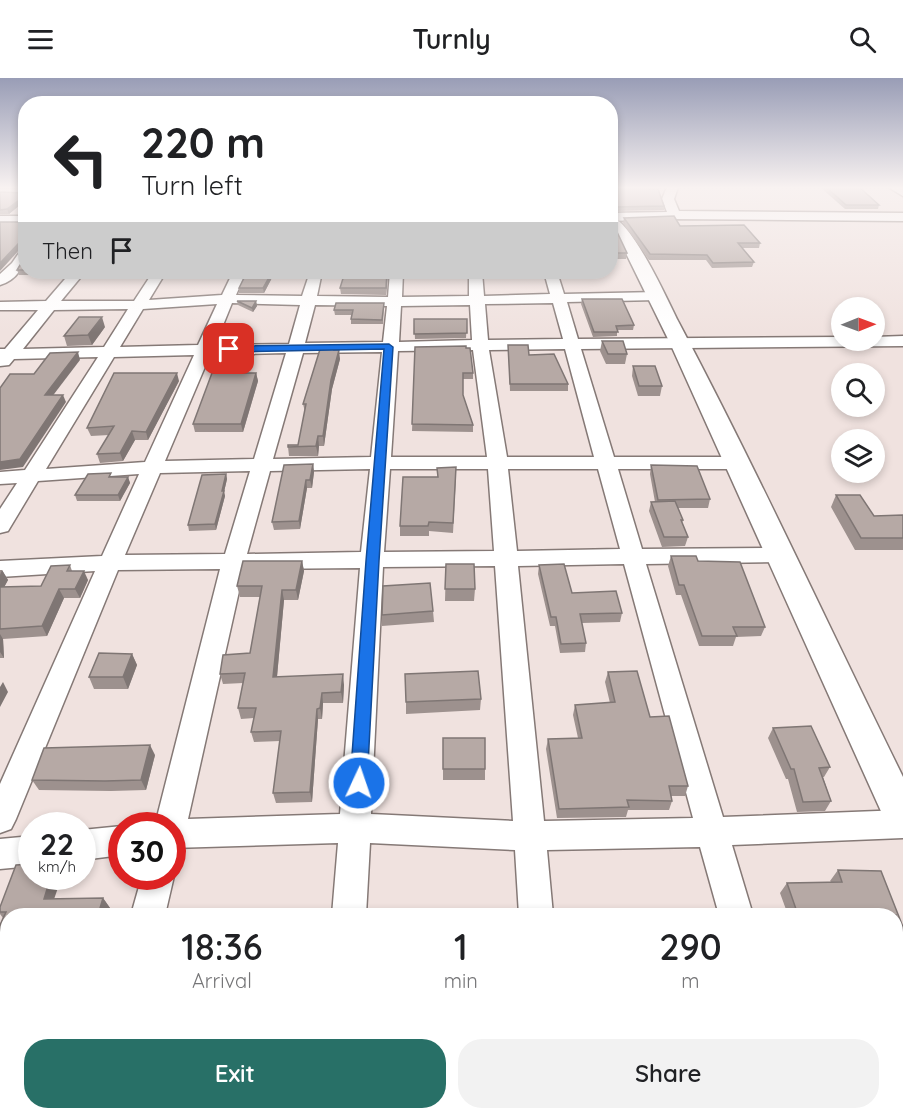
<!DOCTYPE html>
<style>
body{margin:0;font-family:Quicksand,sans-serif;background:#f2f2f2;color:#202124;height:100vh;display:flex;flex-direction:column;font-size:22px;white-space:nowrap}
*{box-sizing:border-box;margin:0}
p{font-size:20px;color:#757577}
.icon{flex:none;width:33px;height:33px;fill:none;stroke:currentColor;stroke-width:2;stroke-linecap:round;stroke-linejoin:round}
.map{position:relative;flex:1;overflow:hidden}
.drawer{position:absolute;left:0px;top:830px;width:903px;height:212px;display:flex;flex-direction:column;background:#fff;border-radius:24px 24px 0 0;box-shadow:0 3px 9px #0003}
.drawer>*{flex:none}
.guide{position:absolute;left:18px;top:18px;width:600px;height:183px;border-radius:24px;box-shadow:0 3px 9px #0003;background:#fff;color:#202124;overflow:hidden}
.needle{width:39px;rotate:89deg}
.controls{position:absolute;left:831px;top:219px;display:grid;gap:12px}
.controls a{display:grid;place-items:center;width:54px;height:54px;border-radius:50%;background:#fff;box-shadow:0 3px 9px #0003;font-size:30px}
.speed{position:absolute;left:18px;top:734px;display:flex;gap:12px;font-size:30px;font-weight:700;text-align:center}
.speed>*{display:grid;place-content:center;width:78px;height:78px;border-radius:50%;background:#fff;box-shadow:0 3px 9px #0003;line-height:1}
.speed small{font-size:15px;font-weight:400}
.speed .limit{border:9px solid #d22;background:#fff;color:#111}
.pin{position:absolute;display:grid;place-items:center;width:51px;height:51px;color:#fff;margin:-26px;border-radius:12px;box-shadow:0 3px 9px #0006}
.me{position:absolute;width:66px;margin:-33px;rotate:3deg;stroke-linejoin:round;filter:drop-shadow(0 0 4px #0008)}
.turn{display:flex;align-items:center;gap:21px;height:126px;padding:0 24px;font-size:27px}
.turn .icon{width:78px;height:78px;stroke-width:2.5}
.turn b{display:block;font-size:42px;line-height:51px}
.then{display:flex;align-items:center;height:57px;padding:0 24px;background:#0003;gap:12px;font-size:22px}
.eta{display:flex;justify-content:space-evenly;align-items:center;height:102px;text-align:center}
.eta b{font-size:36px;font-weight:600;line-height:42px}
.action{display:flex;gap:12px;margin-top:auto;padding:12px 24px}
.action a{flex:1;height:69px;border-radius:24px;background:#287067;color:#fff;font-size:24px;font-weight:600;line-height:69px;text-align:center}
.action a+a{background:#f2f2f2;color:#202124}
header{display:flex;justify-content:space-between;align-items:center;height:78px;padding:0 24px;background:#fff;font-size:27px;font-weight:600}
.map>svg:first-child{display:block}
</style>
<header><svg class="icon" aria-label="menu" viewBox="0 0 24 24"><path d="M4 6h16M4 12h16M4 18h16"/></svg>Turnly<svg class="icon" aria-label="search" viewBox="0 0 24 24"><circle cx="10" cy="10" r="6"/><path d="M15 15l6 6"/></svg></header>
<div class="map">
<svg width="903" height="1040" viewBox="0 0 903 1040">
<rect width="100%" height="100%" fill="#f0e2df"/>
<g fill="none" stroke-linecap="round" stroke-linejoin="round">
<g stroke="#857976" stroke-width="3">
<g id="minor">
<polygon points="667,109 678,109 674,121 679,133 903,135 903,143 674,141 610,143 610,135 667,134 662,121"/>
<polygon points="888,109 903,110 903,118"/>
<rect x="0" y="111" width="26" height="6"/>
<rect x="0" y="138" width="26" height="8"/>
<path d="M26 171C26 187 17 202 0 207V196L12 185 21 172Z"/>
<path d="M71 194H85L61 223H134L153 194H166L149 222 222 217 233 194H246L236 217 302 218 310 194H322L317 218 388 219 390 194H403L402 219 469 218V194H482L484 218 550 216 544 194H557L564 216 657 214 664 218 657 222 567 224 578 261 842 259V262H874V259L903 258V268L581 271 614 379H737L744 381 747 385 744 389 737 391H618L642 471 779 470 787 472 790 477 787 482 779 484 646 486 723 739 903 732V760L732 767 753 837H719L700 769 547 772 553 837H519L515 772 370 765 366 837H332L338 765 172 770V747H155L220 491 118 492 16 741 11 751 0 755V706L95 493 0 499V483L102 478 139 396 38 403 8 453 0 455V431L17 405 0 406V394L25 392 98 279 14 281 9 287 0 288V271H5L38 232H0V224L46 223ZM232 225 300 227 289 266 215 267ZM553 225 563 261 488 262 485 226ZM217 226 198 267 120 269 143 231ZM315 227 387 228 383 264 305 265ZM470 227 472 262 399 264 401 228ZM128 231 104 269 23 271 54 232ZM565 271 594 379H507L489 272ZM473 272 487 379H391L398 273ZM382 274 371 379 273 381 303 275ZM286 275 254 381 165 383 210 277ZM194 277 145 384 46 391 114 279ZM370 391 361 474 247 476 270 393ZM390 391H488L494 473 384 474ZM508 391H598L620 471 517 473ZM250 393 225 476 125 477 160 395ZM624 486 693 740 544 743 518 488ZM495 488 513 743 371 736 383 489ZM360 490 340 736 188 741 244 491Z"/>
<polygon points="122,748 122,777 82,782 82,752"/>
<polygon points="32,758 32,788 0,791 0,761"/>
<polygon points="172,794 174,798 165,837 131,837 142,798 172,798"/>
<polygon points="77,1034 117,1034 116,1040 76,1040"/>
<rect x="314" y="1034" width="40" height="6"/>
<polygon points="535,1034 575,1034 576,1040 536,1040"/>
<polygon points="775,1034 815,1034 817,1040 777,1040"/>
</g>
</g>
<g stroke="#857976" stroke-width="3">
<path id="tertiary" d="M610 138C632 143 667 221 678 243 757 392 828 547 903 699V756L889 751 670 265 618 159 610 151Z"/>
</g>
<use href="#minor" fill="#fff" fill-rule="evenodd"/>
<use href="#tertiary" fill="#fff" fill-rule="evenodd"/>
</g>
<g fill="#9d918e">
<polygon points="610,109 649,111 664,128 664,132 614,133 610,125"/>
<polygon points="820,109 859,109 879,127 878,131 845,131"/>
<polygon points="0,114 26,122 9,136 0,136"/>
<polygon points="624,140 680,148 760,165 759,170 742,170 754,184 752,189 712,190 706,182 649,182 623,145"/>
<polygon points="610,147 627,175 626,181 610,181"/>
<polygon points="26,173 26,194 39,194 35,197 19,197 17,192 25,179"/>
<polygon points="247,194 275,194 264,215 239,215 239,210"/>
<polygon points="388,194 386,217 341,216 340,210"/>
<polygon points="582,221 634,247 633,252 617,252 617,258 593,259 581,226"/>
<polygon points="237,223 256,223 257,228 253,234 238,227"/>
<polygon points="384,225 383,246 351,246 351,241 352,237 335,237 334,232"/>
<polygon points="414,241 467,241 466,260 415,261"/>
<polygon points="105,249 92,267 67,268 64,258"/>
<polygon points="602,263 627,276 625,286 606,286 600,273"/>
<polygon points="508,267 568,306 568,313 510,313"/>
<polygon points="415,269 473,295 473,301 463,301 463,317 473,347 473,354 412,353"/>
<polygon points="335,272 340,281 332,311 324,368 319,368 318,378 289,378 288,369 298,367 305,334 303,326"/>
<polygon points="633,288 662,308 660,318 638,318 632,298"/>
<polygon points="256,295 258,303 243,354 195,354 193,346"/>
<polygon points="179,303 148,362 135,362 123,383 100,385 97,376 109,357 91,358 87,350"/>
<polygon points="313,386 314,394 312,410 307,410 300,451 274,452 272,444"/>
<polygon points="651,387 710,421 708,430 677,430 683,442 682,445 688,459 685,468 662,469 649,433 651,424 655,424 650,396"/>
<polygon points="226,396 227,401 224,414 225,418 216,452 189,453 188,447"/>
<polygon points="128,399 130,405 120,423 77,423 75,417"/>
<polygon points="438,399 456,399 453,455 429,453 429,458 400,458 400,448"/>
<polygon points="836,417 874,438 903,437 903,472 855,472 831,429"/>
<polygon points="671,478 698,483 765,549 761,558 736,559 733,568 699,568 681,517 676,517 668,488"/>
<polygon points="302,483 304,493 298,522 284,522 277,599 344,607 343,625 323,625 322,641 318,641 312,724 276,725 273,715 280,663 254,664 251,654 254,640 241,641 238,630 243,605 223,606 220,596 250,575 260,519 240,519 237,508"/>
<polygon points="446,486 475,511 474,523 445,523"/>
<polygon points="70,487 72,493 88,502 80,520 64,520 47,558 3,561 4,580 0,580 0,492 2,492 8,502 4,509 41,508"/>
<polygon points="539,487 572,515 622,535 620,544 582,545 586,565 585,574 560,575 555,548 550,548 538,496"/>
<polygon points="433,533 434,544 382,548 382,537"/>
<polygon points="132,576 137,587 128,611 94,611 89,599"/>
<polygon points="608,594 650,639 688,708 685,718 671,718 672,723 669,732 628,732 626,739 557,740 546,671 548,661 578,660 573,637 575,627 610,625 605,604"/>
<polygon points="481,621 480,632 406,636 406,624"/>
<polygon points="773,650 830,689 824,699 823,699 831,723 825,733 797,734 788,701 786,701 768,660"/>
<polygon points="443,660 485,691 485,702 443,702"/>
<polygon points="155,677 146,712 111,713 39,712 32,702"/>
<polygon points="838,792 881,793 903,849 903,954 896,954 896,837 788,837 780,815 787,805 831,804 830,803"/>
<polygon points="103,820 110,830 108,837 8,837 8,891 0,891 0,847 3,840 0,836 0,829 54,821"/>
<polygon points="8,1034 71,1034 70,1036 42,1036 40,1040 0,1040"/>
<polygon points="858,1034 896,1034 903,1040 878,1040 876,1036 859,1036"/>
</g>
<g fill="#7f7674">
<polygon points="26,117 26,122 9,136 7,131"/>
<polygon points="24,164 26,169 21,170 0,193 0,185 19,165"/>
<polygon points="272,194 275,194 264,215 263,210"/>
<polygon points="387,194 388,194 386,217 386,210"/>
<polygon points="256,223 257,228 253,234 252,230"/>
<polygon points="102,239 105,249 92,267 88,257"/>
<polygon points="339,272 340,281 332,311 324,368 323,358 331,302"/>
<polygon points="78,274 80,282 48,324 45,317"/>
<polygon points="177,295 179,303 148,362 146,354"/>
<polygon points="256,295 258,303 243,354 241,346"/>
<polygon points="63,317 66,324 23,389 0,392 0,384"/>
<polygon points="132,353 135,362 123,383 120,375"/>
<polygon points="318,358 319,368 318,378 316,368"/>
<polygon points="313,386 314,394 312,410 310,402"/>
<polygon points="226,396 227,401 224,414 225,418 216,452 215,446"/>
<polygon points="128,399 130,405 120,423 118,417"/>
<polygon points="306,402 307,410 300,451 299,443"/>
<polygon points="302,483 304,493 298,522 296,512"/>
<polygon points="2,492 8,502 0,517 0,497"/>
<polygon points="84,493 88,502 80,520 75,511"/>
<polygon points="59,511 64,520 47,558 42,548"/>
<polygon points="282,512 284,522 276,609 273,599"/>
<polygon points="0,556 3,561 4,580 0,574"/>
<polygon points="132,576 137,587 128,611 123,599"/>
<polygon points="343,596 344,607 343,625 341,614"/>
<polygon points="3,604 8,614 0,629 0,609"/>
<polygon points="322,615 323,625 322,641 320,630"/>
<polygon points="317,631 318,641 312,724 310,714"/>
<polygon points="150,667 155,677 146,712 141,702"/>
<polygon points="51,798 62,798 51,830 44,821"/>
<polygon points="103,820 110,830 108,837 98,837"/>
<polygon points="26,1034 39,1034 42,1036 40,1040 24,1040"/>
<polygon points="264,1034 269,1034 268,1040 263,1040"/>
</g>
<g fill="#b6a9a5" stroke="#7f7674" stroke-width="1.5">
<polygon points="610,109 648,109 649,111 658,111 664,128 615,129 610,119"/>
<polygon points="826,109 859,109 879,127 846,127"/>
<polygon points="26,111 26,117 7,131 0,132 0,114 24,115"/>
<polygon points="674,138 680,148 744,147 760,165 738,165 754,184 713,185 707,177 650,176 624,140"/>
<polygon points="26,142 26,165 24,164 19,165 0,185 0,144 24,144"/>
<polygon points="610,147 617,154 627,175 610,175"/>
<polygon points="26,173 26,192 17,192 25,179"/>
<polygon points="247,194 272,194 263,210 239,210"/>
<polygon points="345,194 387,194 386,210 340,210"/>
<polygon points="582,221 622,221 634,247 616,248 618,254 594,254"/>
<polygon points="237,223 256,223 252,230"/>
<polygon points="336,225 384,225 382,242 351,241 353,232 334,232"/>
<polygon points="79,239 102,239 88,257 64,258"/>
<polygon points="414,241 467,241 467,255 414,256"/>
<polygon points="602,263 623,263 627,276 608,276"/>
<polygon points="508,267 528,267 529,277 554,276 568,306 510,306"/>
<polygon points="321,268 335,268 334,272 339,272 331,302 323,358 318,358 316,368 288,369 288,367 298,367 306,326 303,326"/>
<polygon points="466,268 466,270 470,270 473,295 463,295 463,317 473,347 412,346 415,269"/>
<polygon points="78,274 45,317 63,317 20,381 0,384 0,310 10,296 34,296 50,275"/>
<polygon points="633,288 655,288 662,308 639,308"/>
<polygon points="114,295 177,295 146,354 132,353 120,375 97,376 114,348 87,350"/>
<polygon points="212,295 256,295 241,346 193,346"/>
<polygon points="313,386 310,402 306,402 299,443 272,444 284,387"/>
<polygon points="651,387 697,388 710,421 658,422"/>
<polygon points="456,389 453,445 429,444 428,448 400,448 403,399 438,399 437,390"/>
<polygon points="111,395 109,399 128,399 118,417 75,417 88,396"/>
<polygon points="226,396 222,413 224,413 215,446 188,447 202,397"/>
<polygon points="836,417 860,417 874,438 903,437 903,460 861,460"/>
<polygon points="675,423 683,442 681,442 688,459 664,459 651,424"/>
<polygon points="671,478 696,478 698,483 740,484 765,549 733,549 737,558 702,558 684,507 679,507"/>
<polygon points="243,483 302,483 296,512 282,512 273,599 343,596 341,614 322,615 320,630 317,631 310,714 273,715 281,653 251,654 256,630 238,630 245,595 220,596 223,577 250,575 262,508 237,508"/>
<polygon points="446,486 474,486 475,511 445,511"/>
<polygon points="564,486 572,515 616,513 622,535 580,536 586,565 561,566 556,539 551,539 539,487"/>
<polygon points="70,487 67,493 84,493 75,511 59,511 42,548 0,551 0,509 41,508 51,488"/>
<polygon points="430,505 433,533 382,537 383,508"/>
<polygon points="99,575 132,576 123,599 89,599"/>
<polygon points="478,593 481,621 406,624 405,596"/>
<polygon points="637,593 650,639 669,638 688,708 669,708 672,723 627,722 629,729 559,731 548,661 582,660 575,627 615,624 608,594"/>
<polygon points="811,648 830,689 819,690 831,723 803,724 794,691 791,691 773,650"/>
<rect x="443" y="660" width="42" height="31"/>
<polygon points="150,667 141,702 105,703 32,702 44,670"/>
<polygon points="32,786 32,798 51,798 44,821 103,820 98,837 8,837 8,882 0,882 0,847 6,834 0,834 0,829 16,787"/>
<polygon points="838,792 881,793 903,849 903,854 901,853 903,857 903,946 896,945 896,837 798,837 787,805 842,804"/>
<polygon points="236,831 235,837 194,837 195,833"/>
<polygon points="896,976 903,994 903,1040 890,1040 888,1034 896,1034"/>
<polygon points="0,992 8,992 8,1034 26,1034 24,1040 0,1040"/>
<polygon points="146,1034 264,1034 263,1040 144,1040"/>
<rect x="405" y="1034" width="100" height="6"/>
</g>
<linearGradient id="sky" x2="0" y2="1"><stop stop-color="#999db6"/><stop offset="0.43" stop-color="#f8f2f1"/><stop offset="1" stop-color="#f8f2f1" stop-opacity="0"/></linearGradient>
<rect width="903" height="255" fill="url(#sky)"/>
<polygon fill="#1a73e8" stroke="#114b97" stroke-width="1.5" points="389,266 393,269 379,483 367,705 365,710 359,713 353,710 350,705 366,483 384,271 229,274 224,271 229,268"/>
</svg>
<div class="controls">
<a><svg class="needle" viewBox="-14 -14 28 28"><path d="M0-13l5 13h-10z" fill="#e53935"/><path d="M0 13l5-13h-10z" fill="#757577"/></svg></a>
<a><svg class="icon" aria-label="search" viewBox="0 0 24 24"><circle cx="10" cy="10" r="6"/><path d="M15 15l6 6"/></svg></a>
<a><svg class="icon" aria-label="layers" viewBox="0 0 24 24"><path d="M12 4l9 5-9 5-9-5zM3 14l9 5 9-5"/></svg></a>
</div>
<div class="speed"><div>22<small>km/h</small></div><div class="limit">30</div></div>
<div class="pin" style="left:229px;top:271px;background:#d93025"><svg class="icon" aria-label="arrive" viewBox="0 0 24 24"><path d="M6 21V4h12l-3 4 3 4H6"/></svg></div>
<svg class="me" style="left:359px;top:705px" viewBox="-20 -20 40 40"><circle r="17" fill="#1a73e8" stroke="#fff" stroke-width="3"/><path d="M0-11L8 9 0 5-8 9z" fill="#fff"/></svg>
<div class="guide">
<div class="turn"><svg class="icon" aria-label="left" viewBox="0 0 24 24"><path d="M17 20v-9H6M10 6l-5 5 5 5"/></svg><div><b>220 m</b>Turn left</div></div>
<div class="then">Then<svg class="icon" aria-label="arrive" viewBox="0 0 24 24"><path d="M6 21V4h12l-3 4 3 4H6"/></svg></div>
</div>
<section class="drawer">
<div class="eta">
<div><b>18:36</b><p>Arrival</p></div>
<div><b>1</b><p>min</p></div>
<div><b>290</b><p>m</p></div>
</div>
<div class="action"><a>Exit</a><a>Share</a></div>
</section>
</div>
